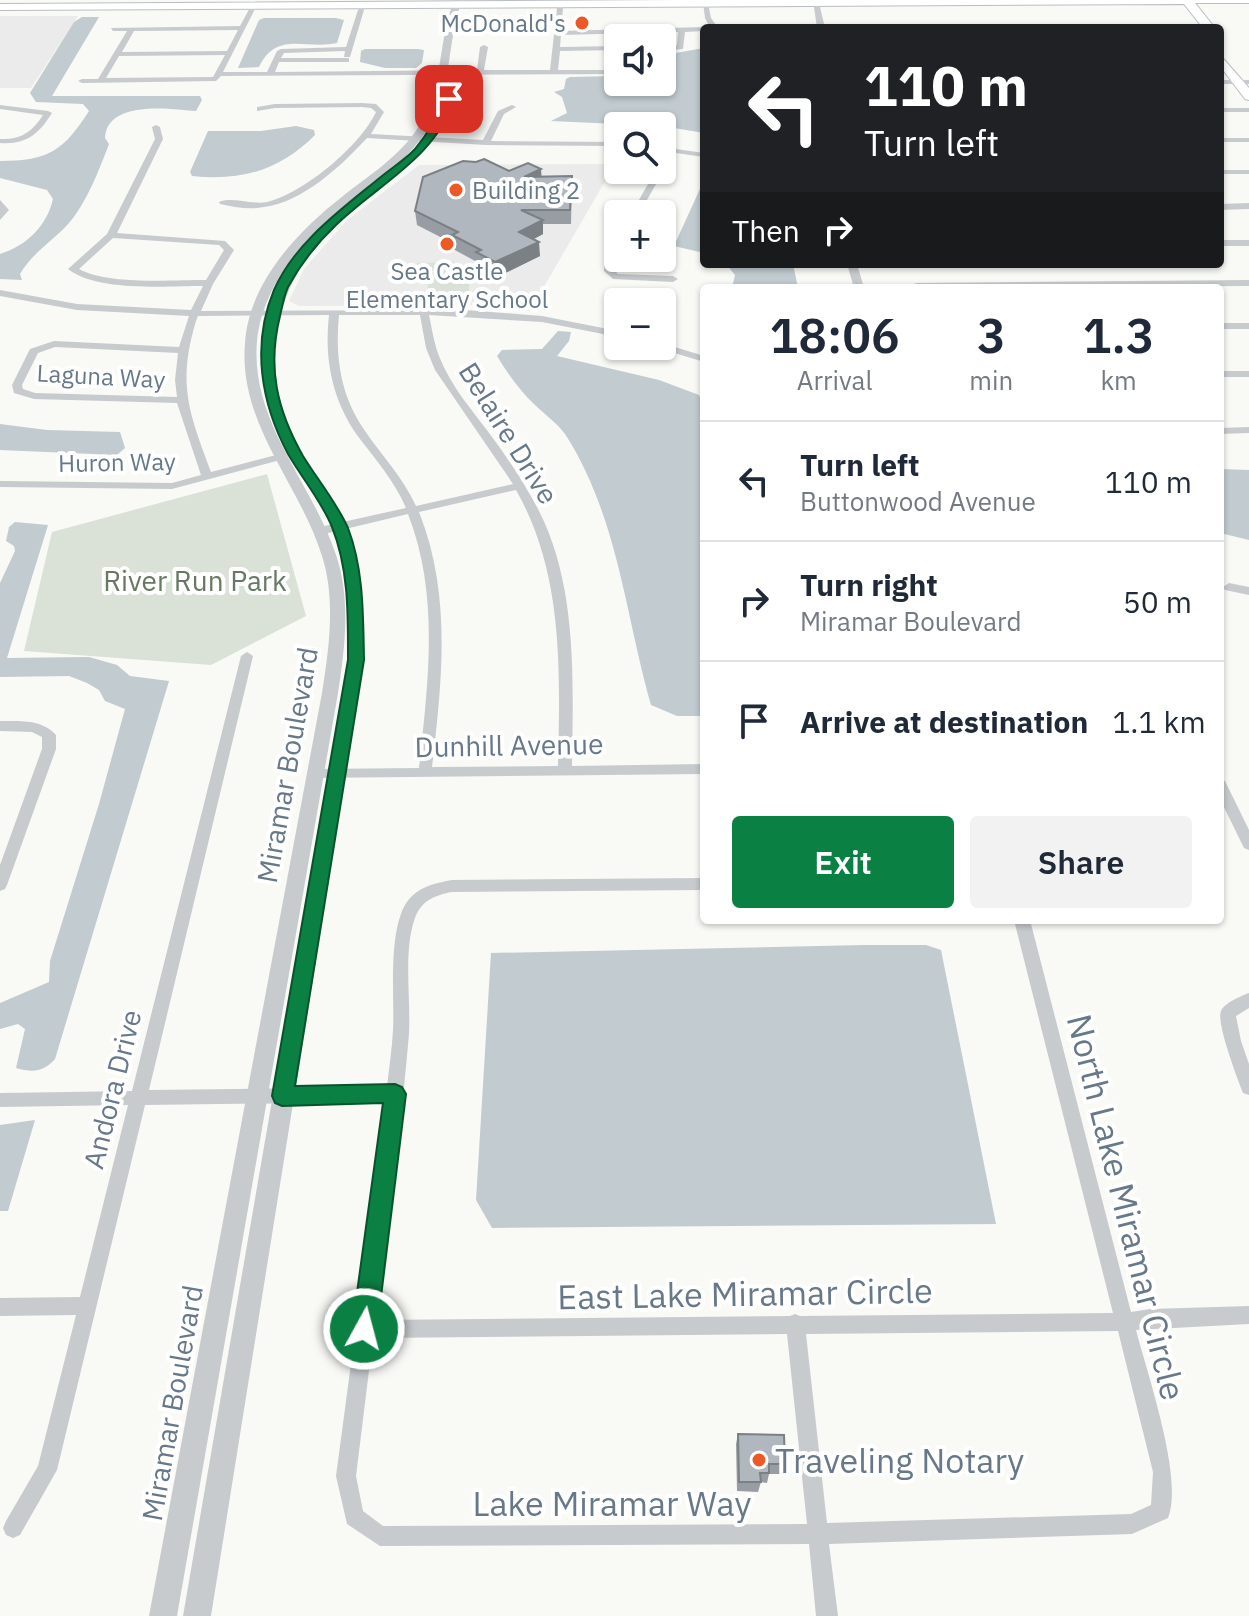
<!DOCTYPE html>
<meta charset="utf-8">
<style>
body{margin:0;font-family:"IBM Plex Sans",sans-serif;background:#f2f2f3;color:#1f2937;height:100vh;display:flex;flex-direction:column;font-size:30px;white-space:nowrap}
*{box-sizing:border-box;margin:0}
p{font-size:26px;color:#747a83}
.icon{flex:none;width:44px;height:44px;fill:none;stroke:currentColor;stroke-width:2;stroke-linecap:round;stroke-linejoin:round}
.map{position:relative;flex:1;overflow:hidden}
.details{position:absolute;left:700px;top:284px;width:524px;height:640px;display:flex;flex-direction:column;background:#fff;border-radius:8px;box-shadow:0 2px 6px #0004}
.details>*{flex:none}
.guide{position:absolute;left:700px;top:24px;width:524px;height:244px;border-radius:8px;box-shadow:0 2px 6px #0004;background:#202124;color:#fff;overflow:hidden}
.controls{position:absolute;left:604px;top:24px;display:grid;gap:16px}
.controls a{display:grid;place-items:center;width:72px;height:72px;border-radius:8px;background:#fff;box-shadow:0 2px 6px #0004;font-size:40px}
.pin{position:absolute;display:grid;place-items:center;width:68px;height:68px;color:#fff;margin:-34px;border-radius:16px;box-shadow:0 4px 12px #0006}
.me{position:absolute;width:88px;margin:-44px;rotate:7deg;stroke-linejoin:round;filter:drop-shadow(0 0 6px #0008)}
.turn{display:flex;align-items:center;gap:28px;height:168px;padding:0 32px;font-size:36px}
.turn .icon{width:104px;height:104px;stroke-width:2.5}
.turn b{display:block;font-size:56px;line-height:68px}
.then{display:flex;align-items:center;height:76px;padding:0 32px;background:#0003;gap:16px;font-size:30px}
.eta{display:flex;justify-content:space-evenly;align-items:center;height:136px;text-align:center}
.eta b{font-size:48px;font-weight:600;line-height:56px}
.button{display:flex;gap:16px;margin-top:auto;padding:16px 32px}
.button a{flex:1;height:92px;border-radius:8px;background:#0b8043;color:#fff;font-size:32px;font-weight:600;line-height:92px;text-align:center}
.button a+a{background:#f2f2f3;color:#1f2937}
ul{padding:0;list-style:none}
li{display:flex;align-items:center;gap:24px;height:120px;padding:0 32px;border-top:2px solid #e0e1e3}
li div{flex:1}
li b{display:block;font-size:30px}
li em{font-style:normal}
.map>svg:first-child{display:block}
</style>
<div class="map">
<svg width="1249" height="1616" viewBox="0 0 1249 1616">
<rect width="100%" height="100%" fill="#f9f9f6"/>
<g fill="#eaebea">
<polygon points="0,16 78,16 31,88 0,88"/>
<polygon points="615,164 530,311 491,305 299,306 289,301 304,269 347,220 419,165"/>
</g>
<g fill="#dae1d7">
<polygon points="455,262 454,278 439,279 470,280 468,296 426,296 429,279 415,279 417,263"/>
<polygon points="267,474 306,616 211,665 24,651 52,532"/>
</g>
<g fill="#c1cbd0">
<path d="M82 17H99L52 96H200L202 100 196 111C172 109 107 99 105 138L109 144C99 170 87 202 69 223 53 241 32 253 20 274L22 280 0 279V254C26 246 47 226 53 199L47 190 0 178V161C49 161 64 150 89 111L83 104 36 102 30 93 74 22Z"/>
<path d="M264 18H336L344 20 337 43C305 50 277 30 259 67L238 68 259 20Z"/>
<polygon points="704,48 704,133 662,126 551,121 567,113 562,97 554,92 564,89 566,79 570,77 618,76 618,82 662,82 664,55"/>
<polygon points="365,49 418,49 424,50 422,63 416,68 385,68 360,62 361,51"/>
<path d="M296 126 314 130 315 135C279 171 241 181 192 176L190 172 208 131H261Z"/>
<polygon points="704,180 704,253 674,246"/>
<polygon points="726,264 793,264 798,288 732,288 735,275"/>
<path d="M558 331 571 332 569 341 557 356 659 380 699 395 704 408V716H677L651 705C625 614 618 516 565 434 557 423 544 414 534 404 519 390 508 374 497 356L502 350 542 349Z"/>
<polygon points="0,424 47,430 120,432 125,448 117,455 0,450"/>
<polygon points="1220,469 1249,470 1249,540 1220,533"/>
<path d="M15 522 48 525 7 658 89 657 117 665 130 676 169 681 55 1059C43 1072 33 1073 16 1068L25 1029 18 1024 0 1029V1003L49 982 50 961 99 804 125 709 105 701 99 690 87 683 69 676 0 677V583L15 551 14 546 6 541 9 527Z"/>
<polygon points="865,945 926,945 941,950 996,1224 492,1228 476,1200 491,953"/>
<polygon points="35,1120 8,1211 0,1211 0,1125"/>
</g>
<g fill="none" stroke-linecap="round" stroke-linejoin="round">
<g stroke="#b9bec3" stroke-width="2">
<g id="secondary">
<polygon points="678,0 1249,0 1249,3 1195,3 1215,28 1203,28 1184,4 0,10 0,4"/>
<polygon points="1220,55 1249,88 1249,100 1245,99 1220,66"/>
</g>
</g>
<g fill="#c7cbce" fill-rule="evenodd">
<polygon points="703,2 708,3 711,18 718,28 710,28 705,18"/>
<path d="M252 4 257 5 223 72H267L277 51 281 49 346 47 358 10 361 8 364 10 350 57H344L345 51 284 53 281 58H349V62H279L275 72 477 70 480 47 484 45 488 47 484 70H550L557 8 560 6 563 8 561 31 704 27 707 28H704V31L685 32 683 49 662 51V47L677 45 678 32 561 35 560 47 618 46V50L560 51 558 70H618V74L221 76 216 81 82 83 78 81 82 79H98L127 31H113L111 28 240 26ZM238 30 227 51 122 52 134 31ZM225 55 213 77 106 78 119 56Z"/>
<polygon points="817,5 820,7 825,28 817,28 814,7"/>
<rect x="1220" y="80" width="29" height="4"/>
<path d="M362 103 376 104 384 112 371 134 483 140 498 111 512 105 516 107 504 114 491 141 618 142V146L486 145 367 138C341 166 303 202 264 207 249 210 234 207 220 204L219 202C231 196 252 205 267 202 304 193 360 146 376 112L371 108 362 107 275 108 257 111V107L275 104Z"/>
<path d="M0 105 48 111 52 113C39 134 26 145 0 143V139C21 140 32 132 43 115L0 109Z"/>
<rect x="1220" y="108" width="29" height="4"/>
<path d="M156 125 160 127 163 139 117 233 225 241 234 250 213 284 201 311 465 310 542 316 618 331V337L542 322 429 315C432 329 434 343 439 356 451 387 473 411 492 437 509 460 525 484 538 509 578 586 573 682 572 766L704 764V774L310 778 308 774 315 769 419 768C428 683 440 596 408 514L320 535 314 531 320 527 406 508C394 480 375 459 357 435 332 399 324 358 329 315L198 316 196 321C177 384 189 413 211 472L280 454 285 457 284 459 172 489 0 487V481L172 483 201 475 177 403 34 399 14 393 12 385 30 349 54 341 179 347 189 316 77 310 0 296V290L77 304 191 310 203 286C167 286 97 292 68 269L107 234 155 139 152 127ZM113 238 219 245 224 250 206 280C172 280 107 285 79 269ZM339 315H420L426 348 435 370 513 484 416 506C403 477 381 455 363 428 340 394 335 355 339 315ZM55 347 178 353 175 380 177 397 35 393 23 389 22 385 38 353ZM516 490C564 574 560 672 558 766L432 767C442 681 452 595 419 512Z"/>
<rect x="1220" y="138" width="29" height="4"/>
<polygon points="662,147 704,153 704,157 662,151"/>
<polygon points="662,168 664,170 639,214 631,214 656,170 662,170"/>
<rect x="1220" y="170" width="29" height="4"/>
<polygon points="0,200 9,210 0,220"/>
<polygon points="1249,203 1249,209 1220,210 1220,204"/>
<rect x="1220" y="240" width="29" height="6"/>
<path d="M618 243C618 253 614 261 614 270L618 274 673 276 678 279 673 282 613 279 604 271C604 262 609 248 618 243Z"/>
<polygon points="847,264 857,264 864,288 854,288"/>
<polygon points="1249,280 1249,286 913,288 911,286 916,283"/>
<rect x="1220" y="323" width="29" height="6"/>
<polygon points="662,343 704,356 704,362 658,348 656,346 662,346"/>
<rect x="1220" y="371" width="29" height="6"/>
<polygon points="1249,427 1249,433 1220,434 1220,428"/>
<polygon points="1229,583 1249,587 1249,595 1225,590 1223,587"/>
<path d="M247 652 253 656 149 1090 387 1087C389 1068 392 1049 393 1030 395 997 386 920 412 896 424 885 437 883 452 880L704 878V890L452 892C435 895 421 901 415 918 403 951 411 999 409 1034 401 1129 387 1225 375 1320L790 1316 795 1314 800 1316 1113 1313 1014 920H1030L1131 1312 1150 1309 1249 1306V1324L1136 1330C1147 1373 1184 1479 1168 1518L1132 1534 829 1544 838 1616H816L809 1544 380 1546 347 1524 336 1476 386 1102 145 1105 57 1470 20 1535 13 1538 6 1535 3 1528 6 1521 38 1466 76 1315 0 1316V1298L80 1297 128 1105 0 1107V1093L132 1091 241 656ZM1118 1331 1153 1472 1151 1505 1131 1514 827 1523 806 1334ZM787 1334 807 1524 383 1526 363 1511 356 1476 373 1338Z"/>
<path d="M0 721C20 721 42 719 56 735V749L7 885 5 889 0 891V865L42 749V737L32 732 0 731Z"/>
<polygon points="1220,780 1225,781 1249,830 1249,850 1244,848 1220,799"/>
<path d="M1249 993V1008L1236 1016 1241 1041 1249 1064V1095L1243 1093 1241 1088C1236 1074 1216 1022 1221 1011 1224 1003 1241 996 1249 993Z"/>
</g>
<g fill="#c7cbce" fill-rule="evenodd">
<path d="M454 0H462C446 44 453 92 425 133 406 161 379 179 353 199 308 233 263 282 257 341 250 422 312 482 336 555 351 599 345 648 338 693L177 1616H149L322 693C329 648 336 600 322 556 299 482 238 424 245 343 249 282 298 231 343 196 368 176 396 159 415 132 444 93 437 43 454 0Z"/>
<path d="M291 264 301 266C266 326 266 392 301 453 316 478 336 499 346 526 363 569 364 615 364 660L211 1616H183L348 660C348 615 348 570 332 527 322 500 303 479 288 454 252 393 253 323 291 264Z"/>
</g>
<use href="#secondary" fill="#fff" fill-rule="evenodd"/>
</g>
<g fill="#979da3">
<polygon points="541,169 541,176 572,176 571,224 543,224 543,234 534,239 540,256 497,277 477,267 477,262 453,249 452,243 417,225 415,211"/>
<polygon points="738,1434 785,1464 782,1474 769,1474 767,1483 761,1482 758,1492 737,1491 736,1444"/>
</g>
<g fill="#7b8085">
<polygon points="541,169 542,183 524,177"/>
<polygon points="543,220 543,234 520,246 519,232"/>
<polygon points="539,242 540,256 497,277 495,262"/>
</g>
<g fill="#b0b7be" stroke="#7b8085" stroke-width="2">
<polygon points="484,159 509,171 528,163 541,169 524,177 572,176 570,210 521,210 543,220 519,232 539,242 495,262 476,252 481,250 452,235 458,232 415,211 423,177 463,161 476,162"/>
<polygon points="738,1434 784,1435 785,1464 769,1464 769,1473 760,1473 761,1482 739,1482"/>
</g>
<path fill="#0b8043" stroke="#07532c" stroke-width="2" d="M446 97 454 99C436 158 378 184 336 225 317 243 300 265 288 287 284 296 282 307 280 316 267 368 277 410 303 456 317 479 337 503 348 528 364 570 363 616 364 660L295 1086 395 1084 402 1087 406 1094 377 1329 373 1338 364 1341 356 1338 352 1329 383 1103 282 1106 275 1103 272 1096 348 660C348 616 349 569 332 527 322 502 302 478 288 454 261 403 251 345 274 290 295 242 343 208 382 176 393 167 406 159 415 149 429 133 437 115 446 97Z"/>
<g fill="#ec5924" stroke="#fff" stroke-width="3">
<circle cx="582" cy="23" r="8"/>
<circle cx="456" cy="190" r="8"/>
<circle cx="447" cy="244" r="8"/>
<circle cx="759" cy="1460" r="8"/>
</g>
<g text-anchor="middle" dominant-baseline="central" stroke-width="8" stroke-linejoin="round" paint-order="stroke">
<g font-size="24" fill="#677889" stroke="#fff" text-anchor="end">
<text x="566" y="23">McDonald's</text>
<text x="472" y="190" text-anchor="start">Building 2</text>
<text x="447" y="271" text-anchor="middle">Sea Castle<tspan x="447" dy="28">Elementary School</tspan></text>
</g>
<g font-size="24" fill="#677889" stroke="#fff">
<text transform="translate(101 376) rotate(3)">Laguna Way</text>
<text transform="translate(117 462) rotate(-1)">Huron Way</text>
</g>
<g font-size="28" fill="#677889" stroke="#fff">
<text transform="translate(509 433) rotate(58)">Belaire Drive</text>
<text transform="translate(509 745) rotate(-1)">Dunhill Avenue</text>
<text transform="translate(287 765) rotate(-80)">Miramar Boulevard</text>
<text transform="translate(112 1089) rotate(-76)">Andora Drive</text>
<text transform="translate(172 1403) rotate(-80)">Miramar Boulevard</text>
</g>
<g font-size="28" fill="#667a62" stroke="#fff">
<text x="195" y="580">River Run Park</text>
</g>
<g font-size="34" fill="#677889" stroke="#fff">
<text transform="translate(1127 1207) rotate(76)">North Lake Miramar Circle</text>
<text transform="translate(745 1293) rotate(-1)">East Lake Miramar Circle</text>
<text x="612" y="1503">Lake Miramar Way</text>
</g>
<g font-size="34" fill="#677889" stroke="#fff" text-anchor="start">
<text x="775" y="1460">Traveling Notary</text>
</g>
</g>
</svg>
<div class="controls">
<a><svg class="icon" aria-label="sound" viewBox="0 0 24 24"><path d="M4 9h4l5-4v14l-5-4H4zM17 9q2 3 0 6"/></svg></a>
<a><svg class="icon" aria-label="search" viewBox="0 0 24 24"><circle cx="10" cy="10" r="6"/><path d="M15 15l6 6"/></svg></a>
<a>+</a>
<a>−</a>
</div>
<div class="pin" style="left:449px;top:99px;background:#d93025"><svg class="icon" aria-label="arrive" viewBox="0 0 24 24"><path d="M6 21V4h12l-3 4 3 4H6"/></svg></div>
<svg class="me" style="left:364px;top:1329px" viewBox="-20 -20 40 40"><circle r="17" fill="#0b8043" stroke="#fff" stroke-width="3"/><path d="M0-11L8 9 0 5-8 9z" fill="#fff"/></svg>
<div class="guide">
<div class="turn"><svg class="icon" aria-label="left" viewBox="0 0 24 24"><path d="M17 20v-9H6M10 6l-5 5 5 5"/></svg><div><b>110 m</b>Turn left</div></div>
<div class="then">Then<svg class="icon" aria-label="right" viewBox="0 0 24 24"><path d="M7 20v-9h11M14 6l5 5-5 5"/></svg></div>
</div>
<section class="details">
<div class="eta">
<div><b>18:06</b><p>Arrival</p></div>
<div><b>3</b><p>min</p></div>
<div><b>1.3</b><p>km</p></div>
</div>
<ul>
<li><svg class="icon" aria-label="left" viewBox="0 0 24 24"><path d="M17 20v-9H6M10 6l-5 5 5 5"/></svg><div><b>Turn left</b><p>Buttonwood Avenue</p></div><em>110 m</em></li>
<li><svg class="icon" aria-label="right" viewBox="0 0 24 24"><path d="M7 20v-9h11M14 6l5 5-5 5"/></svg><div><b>Turn right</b><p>Miramar Boulevard</p></div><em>50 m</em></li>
<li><svg class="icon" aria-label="arrive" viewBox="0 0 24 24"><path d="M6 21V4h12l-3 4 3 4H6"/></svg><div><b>Arrive at destination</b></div><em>1.1 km</em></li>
</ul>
<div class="button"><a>Exit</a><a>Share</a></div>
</section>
</div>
